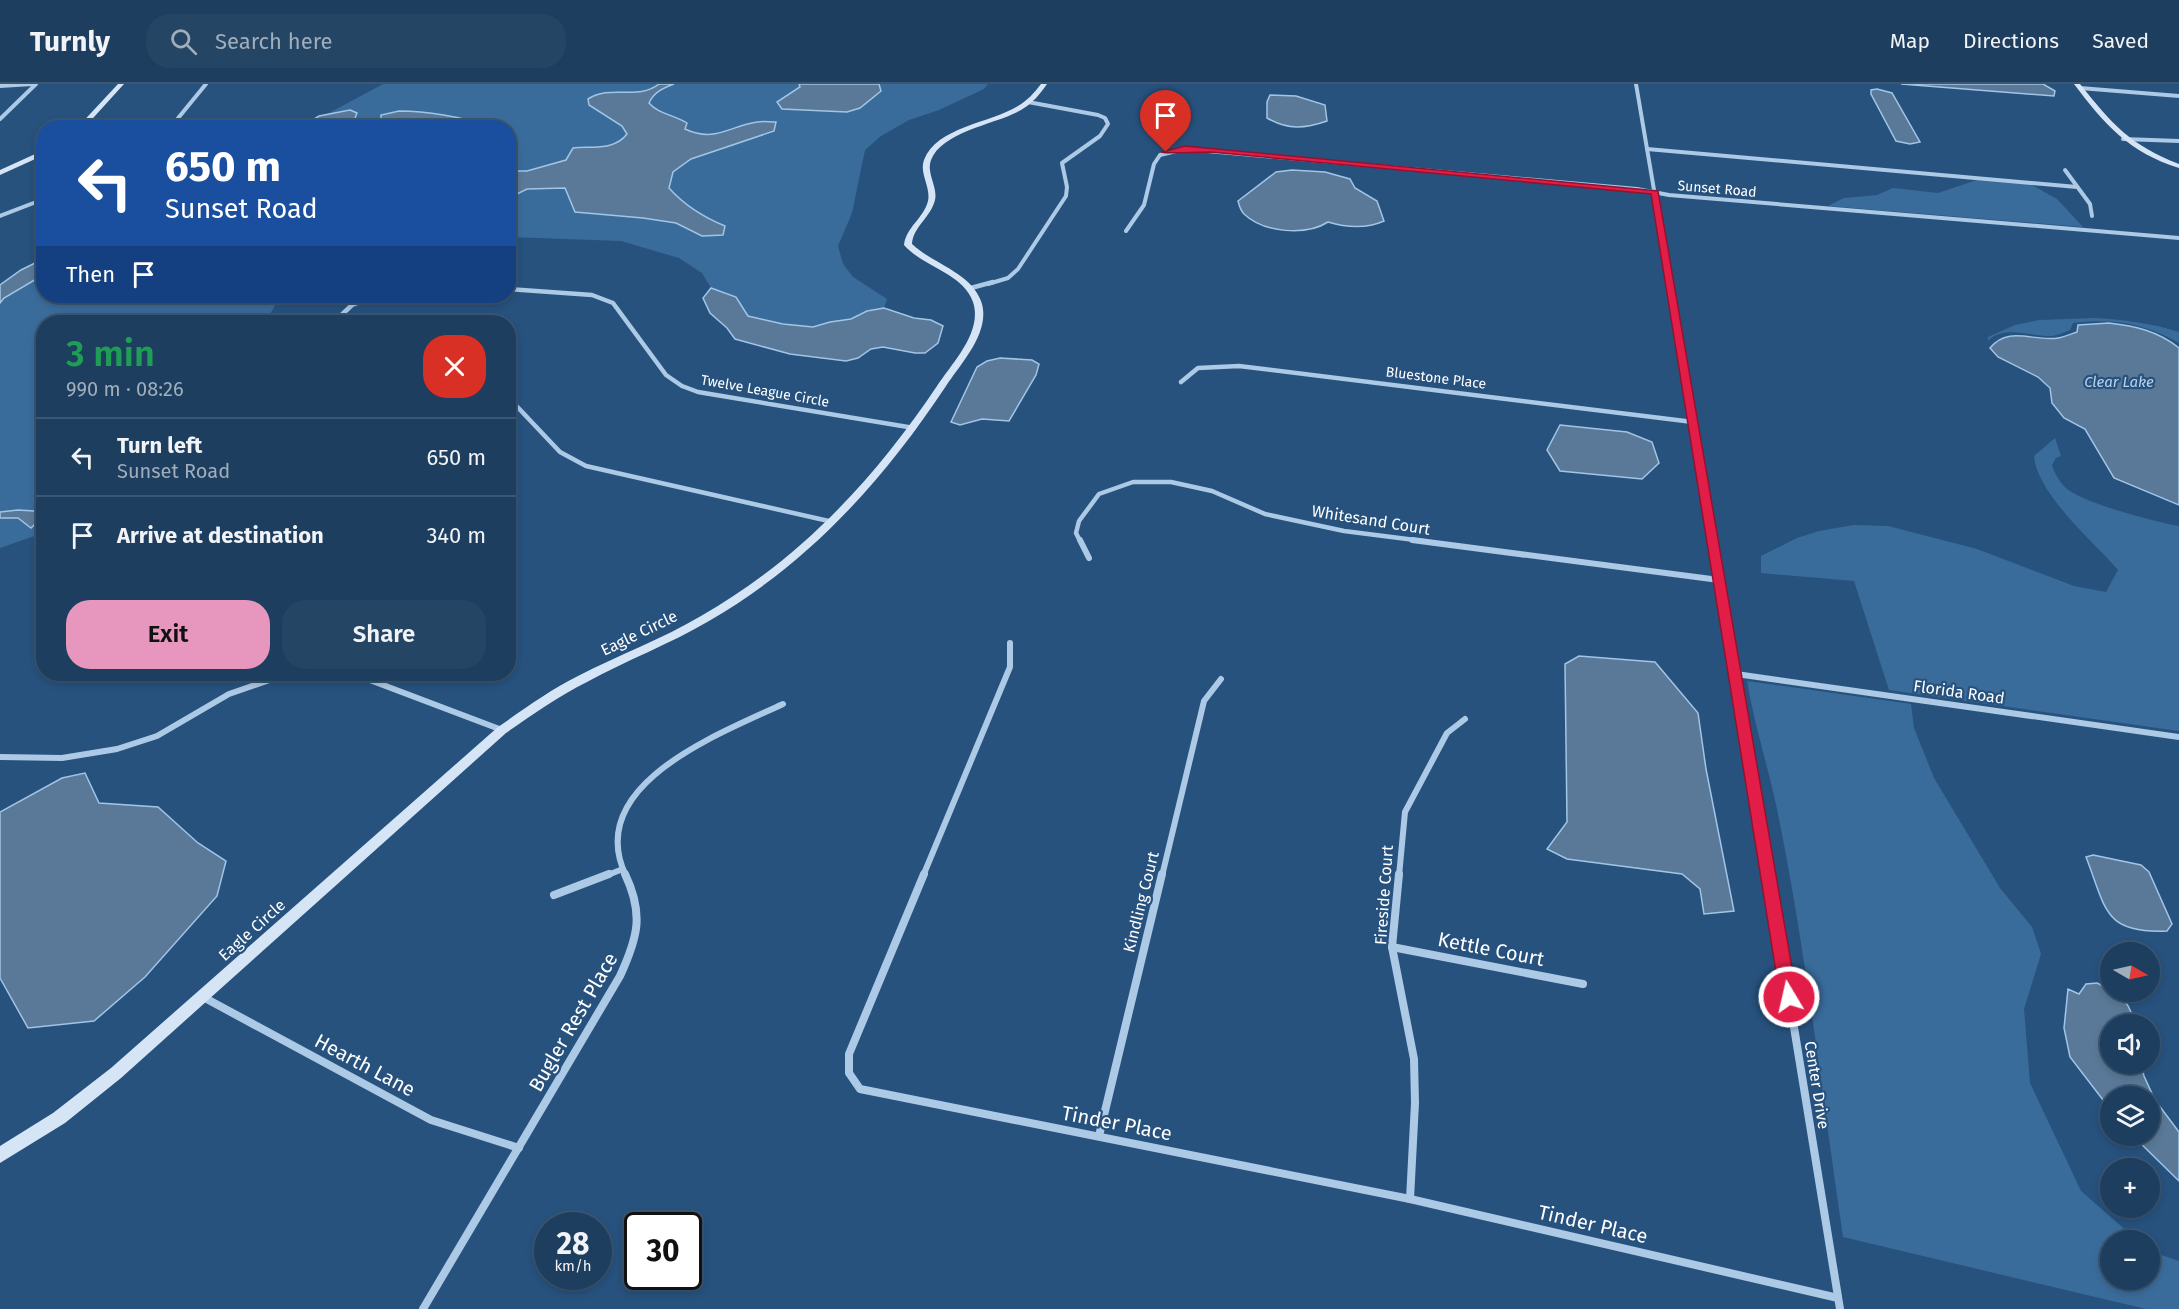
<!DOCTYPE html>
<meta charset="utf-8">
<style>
body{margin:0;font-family:"Fira Sans",sans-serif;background:#254564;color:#f1f3f6;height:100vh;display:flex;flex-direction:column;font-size:22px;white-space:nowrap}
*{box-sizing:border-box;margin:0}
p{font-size:20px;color:#a0aebc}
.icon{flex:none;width:33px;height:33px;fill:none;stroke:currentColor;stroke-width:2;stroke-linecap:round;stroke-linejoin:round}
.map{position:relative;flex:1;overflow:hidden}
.drawer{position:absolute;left:36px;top:231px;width:480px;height:366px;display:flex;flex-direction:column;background:#1d3e5e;border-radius:24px;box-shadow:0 3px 9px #0003,0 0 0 2px #3b5773}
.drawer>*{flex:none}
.hud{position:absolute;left:36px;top:36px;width:480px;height:183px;border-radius:24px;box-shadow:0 3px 9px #0003,0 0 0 2px #3b5773;background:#1a4fa0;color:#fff;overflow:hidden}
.needle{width:39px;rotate:99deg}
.tools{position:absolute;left:2100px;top:858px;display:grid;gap:12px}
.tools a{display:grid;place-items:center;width:60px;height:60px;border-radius:50%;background:#1d3e5e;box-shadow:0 3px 9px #0003,0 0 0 2px #3b5773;font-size:30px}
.speed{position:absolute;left:534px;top:1128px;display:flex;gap:12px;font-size:30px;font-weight:700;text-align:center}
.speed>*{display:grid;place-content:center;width:78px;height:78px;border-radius:50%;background:#1d3e5e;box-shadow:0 3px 9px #0003,0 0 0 2px #3b5773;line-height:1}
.speed small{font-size:15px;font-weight:400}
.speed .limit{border:3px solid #111;border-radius:9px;background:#fff;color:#111}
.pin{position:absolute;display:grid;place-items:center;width:51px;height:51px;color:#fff;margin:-62px -26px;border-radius:50% 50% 50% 0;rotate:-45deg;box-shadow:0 0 6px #0007}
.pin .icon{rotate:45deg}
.me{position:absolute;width:66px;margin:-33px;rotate:351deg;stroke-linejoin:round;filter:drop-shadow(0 0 4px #0008)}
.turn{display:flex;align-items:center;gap:21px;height:126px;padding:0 30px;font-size:27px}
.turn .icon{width:78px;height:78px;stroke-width:2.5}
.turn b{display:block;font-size:42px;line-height:51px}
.then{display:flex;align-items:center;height:57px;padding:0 30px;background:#0003;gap:12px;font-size:22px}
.round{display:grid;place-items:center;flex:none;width:63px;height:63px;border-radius:24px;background:#254564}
.overview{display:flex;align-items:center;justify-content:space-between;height:102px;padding:0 30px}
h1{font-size:36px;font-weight:600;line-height:45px;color:#1e9e55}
.action{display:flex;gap:12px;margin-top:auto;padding:12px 30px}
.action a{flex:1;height:69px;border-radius:24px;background:#e797bd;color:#111;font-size:24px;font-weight:600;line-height:69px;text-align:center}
.action a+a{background:#254564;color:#f1f3f6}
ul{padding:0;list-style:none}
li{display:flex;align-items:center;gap:18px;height:78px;padding:0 30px;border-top:2px solid #3b5773}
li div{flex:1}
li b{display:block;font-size:22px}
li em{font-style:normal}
header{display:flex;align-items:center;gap:36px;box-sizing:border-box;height:84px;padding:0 30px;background:#1d3e5e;border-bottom:2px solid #3b5773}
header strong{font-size:28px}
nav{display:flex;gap:33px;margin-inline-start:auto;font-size:21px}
.search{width:420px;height:54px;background:#254564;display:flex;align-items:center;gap:15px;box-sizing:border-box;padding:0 21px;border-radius:24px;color:#a0aebc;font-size:22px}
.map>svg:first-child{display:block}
</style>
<header>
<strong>Turnly</strong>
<div class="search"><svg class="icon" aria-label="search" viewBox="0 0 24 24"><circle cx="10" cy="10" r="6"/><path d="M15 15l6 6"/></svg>Search here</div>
<nav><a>Map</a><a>Directions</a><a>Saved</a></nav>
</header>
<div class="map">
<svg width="2179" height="1225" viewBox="0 0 2179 1225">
<rect width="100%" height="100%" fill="#27527e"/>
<g fill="#3a6c9b">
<polygon points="383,0 988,0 984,5 939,26 909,36 881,52 865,66 852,129 838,162 843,180 853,193 887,215 884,224 867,227 851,235 830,238 813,243 783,240 748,232 736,214 711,204 702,189 679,174 621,157 509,153 508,44 301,44"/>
<polygon points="1977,96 2030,100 2057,115 2083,143 1828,122 1844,114 1877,111 1893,104 1938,109"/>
<polygon points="43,175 44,212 281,212 265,238 44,238 43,449 0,464 0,201 21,186"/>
<path d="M2096 234C2125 236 2152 239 2179 248V259C2145 239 2111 234 2073 239L2070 246C2065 248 2058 251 2052 252 2033 253 2003 240 1988 257V253L2015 241 2039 236Z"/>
<path d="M2055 354 2061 372 2056 374 2052 381C2055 390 2059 398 2067 405 2084 419 2155 438 2179 442V647L1889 606 1854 497 1761 489V472L1797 454 1819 447 1854 441 1888 442 1977 465 2074 502 2106 508 2118 486C2093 457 2037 410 2034 372Z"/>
<path d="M1747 597 1911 620 1914 644 1934 694 2000 804 2032 843 2041 870 2024 925 2030 999 2081 1107 2137 1156H2110V1196H2150V1167L2179 1177V1225H2146L1843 1153C1822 1011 1806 866 1777 725 1768 682 1754 640 1747 597Z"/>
</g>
<g fill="#5a7998" stroke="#a1c5e6" stroke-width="1.5">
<path d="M659 0H674C663 4 654 8 649 19 658 30 675 31 687 39L685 45C715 59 729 42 757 38 763 37 770 38 776 38L774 47 691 75 673 88 669 104C685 122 703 133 725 142L723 151 702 152 676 139 643 134 575 128 565 104 527 105 509 114V87H527L566 76 573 64C592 62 614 67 627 50L622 42 589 21 588 15C611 0 638 17 659 0Z"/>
<polygon points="799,0 879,0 881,7 860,24 847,28 782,25 777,18 800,3"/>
<polygon points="1901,0 2043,0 2055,7 2054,12"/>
<polygon points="1877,5 1892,9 1920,58 1910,60 1896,57 1871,10 1871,6"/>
<path d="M1270 11 1296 12 1325 21 1327 37C1304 45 1288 46 1267 34V18Z"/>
<polygon points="350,26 357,29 354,37 341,41 301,43 319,32"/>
<path d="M399 27C430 27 464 34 494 43H392L381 36V31Z"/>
<path d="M1292 86 1325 88 1350 95 1355 104 1377 117 1384 137C1366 145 1348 144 1328 138 1306 152 1264 149 1244 130 1241 127 1239 121 1238 117L1276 88Z"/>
<polygon points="43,175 43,191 4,214 0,219 0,201 21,186"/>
<polygon points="711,204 736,213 748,232 783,240 813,243 830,238 851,235 867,227 884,224 914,234 931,236 943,242 938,259 925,269 915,269 883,263 871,265 858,274 846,277 790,270 735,255 727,244 710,229 703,214"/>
<path d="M2109 239C2135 242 2158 247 2179 264V421L2114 394 2085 345 2064 334 2052 319 2050 304 2038 293 1998 273 1990 264C2008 241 2034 258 2058 254 2064 253 2071 250 2077 248L2078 241Z"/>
<polygon points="1000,274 1032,276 1039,280 1036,291 1009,337 982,335 960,341 951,338 977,283 987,277"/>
<polygon points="1560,341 1627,348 1652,358 1659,379 1642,395 1560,387 1547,366"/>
<polygon points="18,426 34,427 39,436 31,444 18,434 0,434 0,428"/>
<polygon points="1579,572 1655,578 1698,629 1706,685 1734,827 1704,830 1700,805 1682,790 1567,775 1547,765 1567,738 1565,580"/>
<polygon points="85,689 99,719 158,723 198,759 226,777 217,812 145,893 94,937 28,944 0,894 0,728 62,694"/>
<path d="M2093 771 2141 781 2149 788 2172 840 2167 847C2103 850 2106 824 2086 773Z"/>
<path d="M2097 899C2118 909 2130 915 2134 940H2110V980H2141L2144 992 2155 1016 2179 1048V1097L2133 1052H2150V1012H2110V1025L2070 973 2064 944 2068 905 2079 910 2086 900Z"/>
</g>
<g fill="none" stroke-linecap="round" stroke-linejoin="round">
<g stroke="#acc9e5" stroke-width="4">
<polyline points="1636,0 1670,200"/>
<polyline points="0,2 32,0"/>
<polyline points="2080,4 2179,12"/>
<polyline points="0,35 36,0"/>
<polyline points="170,44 206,0"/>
<polyline points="2123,55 2179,57"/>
<polyline points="1647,65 2077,103"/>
<polyline points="2065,86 2090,120 2092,132"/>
<polyline points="0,132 44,115"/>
<polyline points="1126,147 1144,121 1154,80 1160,71 1185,65 1637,105 1669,111 2179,154"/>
<polyline points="988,200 1008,194 1018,185 1066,112 1067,103 1062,79 1100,52 1108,40 1105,34 1098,31 1028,18"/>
</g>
<g stroke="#acc9e5" stroke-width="4.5">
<polyline points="1670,198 1714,457"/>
<polyline points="971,204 993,198"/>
<polyline points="508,205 592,211 613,219 666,291 682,302 698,308 914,344"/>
<polyline points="334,238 352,221 376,212"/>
<polyline points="1181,298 1198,284 1239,282 1693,338"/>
<polyline points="508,313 560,368 586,382 833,438"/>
<polyline points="1080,457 1076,449 1079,437 1099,410 1133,398 1171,398 1212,407 1265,430 1344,447 1423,457"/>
</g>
<g stroke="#acc9e5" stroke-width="6">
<polyline points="1080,456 1089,474"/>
<polyline points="1412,456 1719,496"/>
<polyline points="1713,456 1769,792"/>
<polyline points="354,590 502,646"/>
<polyline points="1736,590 2179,653"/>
<polyline points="0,673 62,674 117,665 157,652 229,610 287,590"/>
<polyline points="605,792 623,785"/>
<path d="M626 792C582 700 722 649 783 620"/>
<polyline points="923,792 1010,583 1010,559"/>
<polyline points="1162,792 1204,617 1221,595"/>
<polyline points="1399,792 1405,728 1447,649 1465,635"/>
</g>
<g stroke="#acc9e5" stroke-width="8">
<polyline points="924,790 849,970 849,989 860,1005 1410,1115 1838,1214"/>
<polyline points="1399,790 1392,863 1414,975 1415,1019 1410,1115"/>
<polyline points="1769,790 1840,1225"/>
<polyline points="554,811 609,790"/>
<polyline points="1392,863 1583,900"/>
<polyline points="203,913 431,1036 519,1064"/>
<polyline points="1099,1052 1162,790"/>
<path d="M423 1225 620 892C638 853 644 830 625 790"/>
</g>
<g fill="#d6e5f5" fill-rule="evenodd">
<polygon points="118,0 124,0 84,44 77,44"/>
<path d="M1041 0H1047C1040 10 1033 19 1021 26 997 40 942 47 931 76 926 89 938 103 935 116 931 133 913 143 912 160 933 180 970 188 981 217 992 247 961 279 946 302 883 397 809 479 709 537 670 560 627 576 587 598 559 612 532 631 506 649L121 994 65 1039 0 1079V1062L53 1029 111 984 498 643C524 625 550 606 578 592 619 571 662 555 701 532 799 476 874 396 937 302 952 279 983 248 973 218 963 189 923 183 904 161 906 143 924 134 928 117 931 103 919 89 924 76 936 43 991 39 1018 22 1028 16 1034 9 1041 0Z"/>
<path d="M2074 0H2080C2112 40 2130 61 2179 80V84C2130 69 2104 40 2074 0Z"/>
<polygon points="44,66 44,71 0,91 0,86"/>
</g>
</g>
<path fill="#e11d48" stroke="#92132f" stroke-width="1.5" d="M1185 62 1658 107 1797 913 1795 918 1789 921 1783 918 1780 913 1651 110 1211 68C1202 68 1167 70 1162 68Z"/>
<g text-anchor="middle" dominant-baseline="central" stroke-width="4.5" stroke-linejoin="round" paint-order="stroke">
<g font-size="14" fill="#fff" stroke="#27527e">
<text transform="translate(1717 105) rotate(5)">Sunset Road</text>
<text transform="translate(1436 294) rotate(7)">Bluestone Place</text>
<text transform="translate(765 307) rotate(10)">Twelve League Circle</text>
</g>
<g font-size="15" font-style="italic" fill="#b8d3ed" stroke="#27527e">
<text x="2119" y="298">Clear Lake</text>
</g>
<g font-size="16" fill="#fff" stroke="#27527e">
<text transform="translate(1371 436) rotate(9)">Whitesand Court</text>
<text transform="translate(639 549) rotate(-26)">Eagle Circle</text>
<text transform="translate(1959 608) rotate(8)">Florida Road</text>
<text transform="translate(1384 811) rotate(-86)">Fireside Court</text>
<text transform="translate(1141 818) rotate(-76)">Kindling Court</text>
<text transform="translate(252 846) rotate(-42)">Eagle Circle</text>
<text transform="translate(1817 1001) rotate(81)">Center Drive</text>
</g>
<g font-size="20" fill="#fff" stroke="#27527e">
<text transform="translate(1491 865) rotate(11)">Kettle Court</text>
<text transform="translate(573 938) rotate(-60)">Bugler Rest Place</text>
<text transform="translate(365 981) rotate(28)">Hearth Lane</text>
<text transform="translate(1117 1039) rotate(11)">Tinder Place</text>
<text transform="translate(1593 1140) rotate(13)">Tinder Place</text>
</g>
</g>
</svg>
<div class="tools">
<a><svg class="needle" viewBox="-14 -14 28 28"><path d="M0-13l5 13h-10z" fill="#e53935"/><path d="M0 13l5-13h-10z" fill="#a0aebc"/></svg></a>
<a><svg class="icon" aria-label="sound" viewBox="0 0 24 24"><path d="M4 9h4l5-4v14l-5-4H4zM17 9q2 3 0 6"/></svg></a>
<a><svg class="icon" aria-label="layers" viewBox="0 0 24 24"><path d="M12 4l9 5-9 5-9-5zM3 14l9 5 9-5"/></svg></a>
<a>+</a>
<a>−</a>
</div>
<div class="speed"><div>28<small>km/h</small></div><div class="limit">30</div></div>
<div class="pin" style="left:1166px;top:68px;background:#d93025"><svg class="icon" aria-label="arrive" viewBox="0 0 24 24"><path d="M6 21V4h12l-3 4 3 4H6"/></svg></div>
<svg class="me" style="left:1789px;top:913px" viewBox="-20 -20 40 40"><circle r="17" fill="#e11d48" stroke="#fff" stroke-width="3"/><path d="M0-11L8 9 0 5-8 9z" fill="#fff"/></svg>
<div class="hud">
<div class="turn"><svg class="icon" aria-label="left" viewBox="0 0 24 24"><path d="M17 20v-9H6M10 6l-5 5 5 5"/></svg><div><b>650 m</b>Sunset Road</div></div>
<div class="then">Then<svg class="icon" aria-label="arrive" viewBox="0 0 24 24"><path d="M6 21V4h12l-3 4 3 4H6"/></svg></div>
</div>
<section class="drawer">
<div class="overview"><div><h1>3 min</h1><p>990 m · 08:26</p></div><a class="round" style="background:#d93025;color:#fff"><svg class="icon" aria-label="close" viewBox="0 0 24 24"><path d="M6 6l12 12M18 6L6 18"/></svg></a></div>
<ul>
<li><svg class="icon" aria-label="left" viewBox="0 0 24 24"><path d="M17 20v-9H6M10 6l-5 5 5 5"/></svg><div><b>Turn left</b><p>Sunset Road</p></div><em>650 m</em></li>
<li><svg class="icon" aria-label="arrive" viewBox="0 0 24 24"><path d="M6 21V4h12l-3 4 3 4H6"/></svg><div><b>Arrive at destination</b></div><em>340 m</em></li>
</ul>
<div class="action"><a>Exit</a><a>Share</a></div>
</section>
</div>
